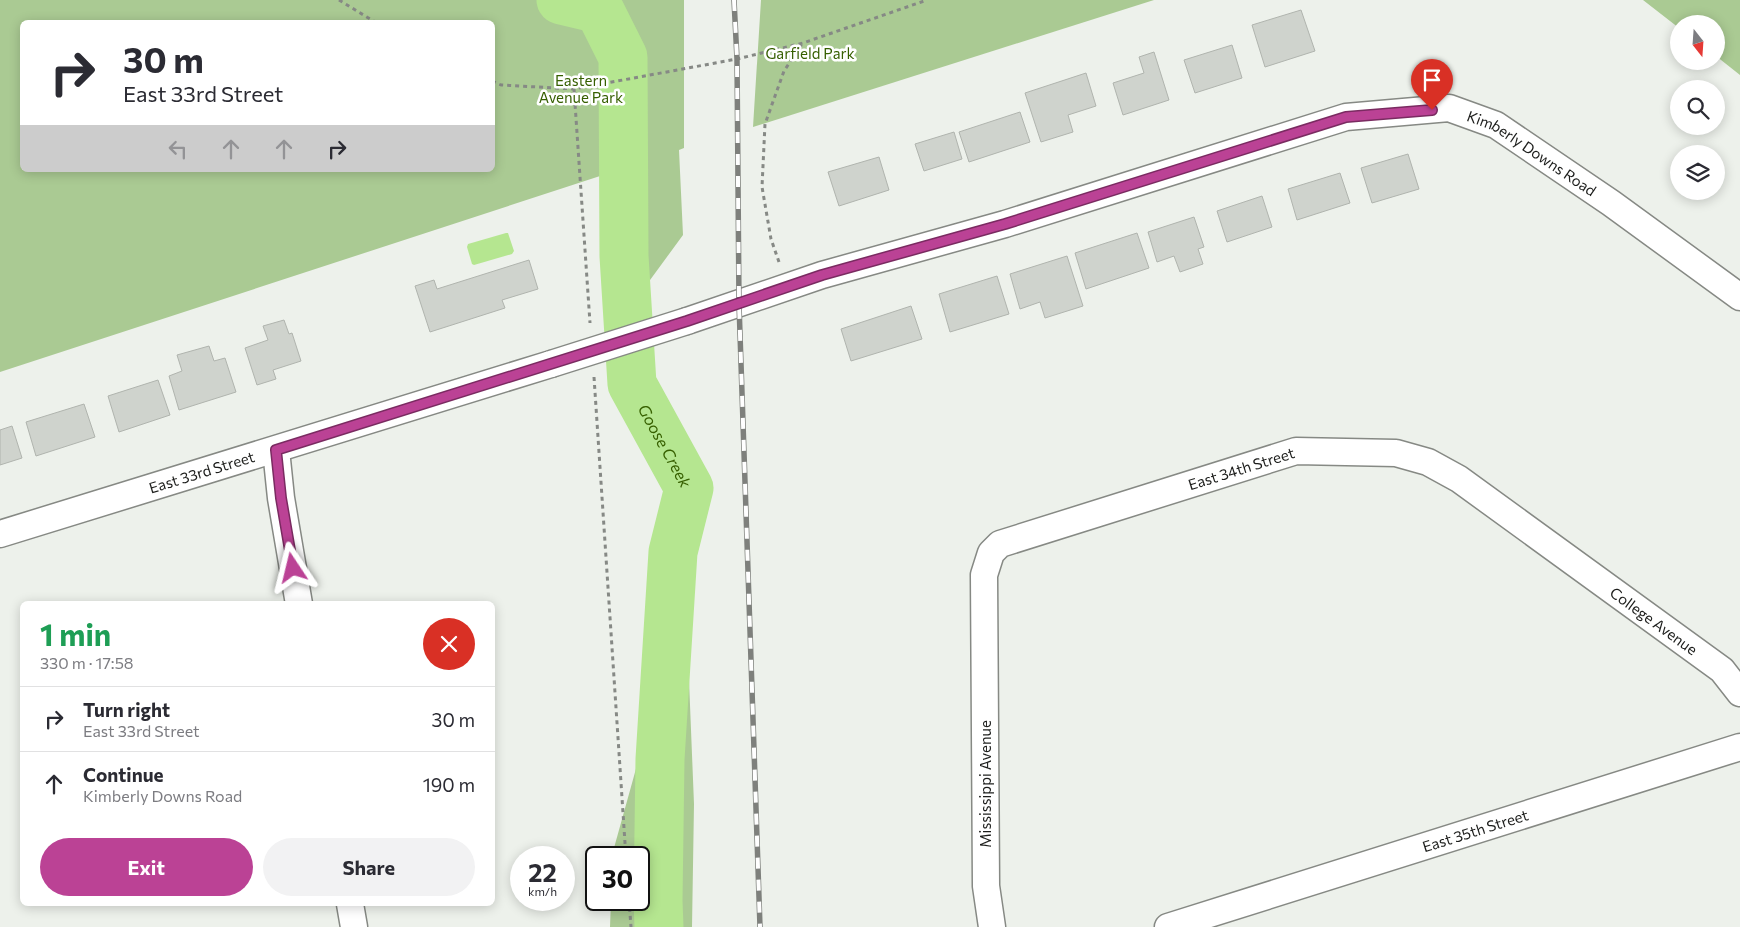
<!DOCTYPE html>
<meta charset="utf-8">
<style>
body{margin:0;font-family:Commissioner,sans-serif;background:#f2f2f3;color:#2b2b33;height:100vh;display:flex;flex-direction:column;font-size:19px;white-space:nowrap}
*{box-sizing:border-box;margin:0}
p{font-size:16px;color:#7c7c81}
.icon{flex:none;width:28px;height:28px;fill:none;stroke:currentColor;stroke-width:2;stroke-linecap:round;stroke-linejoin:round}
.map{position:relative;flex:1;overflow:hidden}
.details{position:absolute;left:20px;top:601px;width:475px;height:305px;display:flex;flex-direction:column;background:#fff;border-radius:8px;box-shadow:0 2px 12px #0003}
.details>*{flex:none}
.hud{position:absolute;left:20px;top:20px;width:475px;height:152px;border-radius:8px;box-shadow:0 2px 12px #0003;background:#fff;color:#2b2b33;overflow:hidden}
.needle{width:32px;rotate:163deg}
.tools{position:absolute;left:1670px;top:15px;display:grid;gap:10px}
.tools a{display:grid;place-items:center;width:55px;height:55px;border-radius:50%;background:#fff;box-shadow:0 2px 12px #0003;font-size:25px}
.speed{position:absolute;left:510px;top:846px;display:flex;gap:10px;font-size:25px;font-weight:700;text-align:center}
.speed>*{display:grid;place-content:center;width:65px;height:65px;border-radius:50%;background:#fff;box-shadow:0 2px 12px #0003;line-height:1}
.speed small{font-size:12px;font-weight:400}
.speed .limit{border:2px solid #111;border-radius:8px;background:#fff;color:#111}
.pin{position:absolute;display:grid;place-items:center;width:42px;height:42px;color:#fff;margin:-51px -21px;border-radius:50% 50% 50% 0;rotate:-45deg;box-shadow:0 0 5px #0007}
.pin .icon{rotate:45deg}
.me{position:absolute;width:55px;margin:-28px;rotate:350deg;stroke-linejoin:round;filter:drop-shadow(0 0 4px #0008)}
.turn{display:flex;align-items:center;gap:18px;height:105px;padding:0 20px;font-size:22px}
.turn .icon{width:65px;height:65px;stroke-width:2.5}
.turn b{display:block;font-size:35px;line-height:42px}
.lanes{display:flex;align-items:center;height:48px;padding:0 20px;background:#0003;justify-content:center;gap:25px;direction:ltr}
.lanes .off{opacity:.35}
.round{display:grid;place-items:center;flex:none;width:52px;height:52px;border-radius:26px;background:#f2f2f3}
.headline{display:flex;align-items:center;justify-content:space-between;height:85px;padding:0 20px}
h1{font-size:30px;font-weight:700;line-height:38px;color:#1e9e55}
.action{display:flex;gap:10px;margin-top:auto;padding:10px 20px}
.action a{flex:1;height:58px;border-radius:30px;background:#bb4295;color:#fff;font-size:20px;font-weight:700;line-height:58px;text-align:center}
.action a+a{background:#f2f2f3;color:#2b2b33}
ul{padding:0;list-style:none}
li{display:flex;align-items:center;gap:15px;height:65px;padding:0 20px;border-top:1px solid #e1e1e2}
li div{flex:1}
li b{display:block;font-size:19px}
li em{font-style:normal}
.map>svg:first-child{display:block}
</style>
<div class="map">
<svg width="1740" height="927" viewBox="0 0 1740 927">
<rect width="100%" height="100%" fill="#edf1eb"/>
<g fill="#aaca93" fill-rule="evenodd">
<path d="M0 0H684V148L679 150 683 235 642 291 640 163 0 372ZM22 22H492V170H22Z"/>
<polygon points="761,0 1154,0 753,127"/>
<polygon points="1643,0 1740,0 1740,75 1716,56 1716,24 1679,24 1679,28"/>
<polygon points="667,657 689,680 694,804 692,927 610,927 611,900 639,900 639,858 613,857 614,848"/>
</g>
<polygon fill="#b5e690" points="506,233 508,233 514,251 512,254 474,265 472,264 467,247 468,244"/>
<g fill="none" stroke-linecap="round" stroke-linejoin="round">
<path stroke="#b5e690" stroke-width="49" id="s1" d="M561 0 599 9 623 57 624 256 632 384 689 488 673 552 660 759 658 901 659 927"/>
</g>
<g fill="#cfd3cd" stroke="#b0b4ae">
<polygon points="1301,10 1315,51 1265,67 1252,25"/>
<polygon points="1232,45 1242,78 1195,93 1184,60"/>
<polygon points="1154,52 1169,100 1123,115 1113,83 1144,73 1139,57"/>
<polygon points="1086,73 1096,106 1068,115 1073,132 1041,142 1025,93"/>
<polygon points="1020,112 1030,142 969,162 959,132"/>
<polygon points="954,132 962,159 924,171 915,144"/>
<polygon points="1408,154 1419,189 1372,203 1361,168"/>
<polygon points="879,157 889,190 839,206 828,172"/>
<polygon points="1340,173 1350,203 1297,220 1288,189"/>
<polygon points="1262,196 1272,227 1227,242 1217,211"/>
<polygon points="1194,217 1204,247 1198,249 1203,264 1180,272 1174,256 1157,262 1148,232"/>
<polygon points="1137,233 1149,268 1086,289 1075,253"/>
<polygon points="1067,256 1083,306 1045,318 1040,302 1020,309 1010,274"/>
<polygon points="529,260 538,289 502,300 505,308 430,332 415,286 434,280 437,289"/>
<polygon points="997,276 1009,314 950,332 939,294"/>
<polygon points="911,306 922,339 851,361 841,329"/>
<polygon points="284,320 289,334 292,333 301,361 273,370 276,379 257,385 245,348 268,340 263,326"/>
<polygon points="209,346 214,361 225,358 236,392 179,410 169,376 182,371 177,355"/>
<polygon points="158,380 170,415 119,432 108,396"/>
<polygon points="84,404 95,437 36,456 26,422"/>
<polygon points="12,426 22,458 0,465 0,430"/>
</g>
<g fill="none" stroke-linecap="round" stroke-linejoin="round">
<g stroke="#868984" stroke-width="29">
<g id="minor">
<path id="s2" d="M687 321 822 275 1005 224 1346 117 1449 108 1496 125 1611 203 1740 297"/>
<polyline points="276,450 281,498 299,604"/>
<path id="s3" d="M0 534 551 364"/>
<polyline points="350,904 354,927"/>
<path id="s4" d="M992 927 986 886 984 575 991 553 1000 544 1296 451 1396 453 1428 462 1459 479 1722 670 1740 693"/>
<path id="s5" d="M1168 927 1740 747"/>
</g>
</g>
<g stroke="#868985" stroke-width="3" stroke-dasharray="4 4" stroke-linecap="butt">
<polyline points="339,0 375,22"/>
<polyline points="492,81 501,85 574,89 737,59 803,43 927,0"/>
<polyline points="574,89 590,323"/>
<polyline points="779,262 771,239 762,187 765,124 784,71 802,44"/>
<polyline points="594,377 626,858"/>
<polyline points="629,900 631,927"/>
</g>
<use href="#minor" stroke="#fff" stroke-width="26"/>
<g stroke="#7e807c" stroke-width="5.5">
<polyline id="rail" points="734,0 737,59 739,304 760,927"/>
</g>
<use href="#rail" stroke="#fff" stroke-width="4" stroke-dasharray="11" stroke-linecap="butt"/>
<g stroke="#868984" stroke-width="29" stroke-linecap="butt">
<polyline id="minor-bridge" points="551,364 687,321"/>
</g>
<use href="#minor-bridge" stroke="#fff" stroke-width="26"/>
</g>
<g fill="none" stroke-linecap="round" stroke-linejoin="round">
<g stroke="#7a2b61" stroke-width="12">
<polyline id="route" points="293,568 281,498 276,450 687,321 822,275 1005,224 1346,117 1432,110"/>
</g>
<use href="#route" stroke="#bb4295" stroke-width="9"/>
</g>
<g text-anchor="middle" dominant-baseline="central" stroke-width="5" stroke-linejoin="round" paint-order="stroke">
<g font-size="15" fill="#365f00" stroke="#fff">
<text x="810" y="53">Garfield Park</text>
<text x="581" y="80">Eastern<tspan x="581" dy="17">Avenue Park</tspan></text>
</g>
<g font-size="15" fill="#1c1d1b" stroke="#fff">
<text stroke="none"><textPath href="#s2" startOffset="888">Kimberly Downs Road</textPath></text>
<text stroke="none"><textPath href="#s4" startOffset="641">East 34th Street</textPath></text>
<text stroke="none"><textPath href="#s3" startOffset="211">East 33rd Street</textPath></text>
<text stroke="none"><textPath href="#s4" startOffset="1108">College Avenue</textPath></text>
<text transform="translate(985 784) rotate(-90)">Mississippi Avenue</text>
<text stroke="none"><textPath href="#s5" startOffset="322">East 35th Street</textPath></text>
</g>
<g font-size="16" font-style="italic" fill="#376000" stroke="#fff">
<text stroke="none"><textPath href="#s1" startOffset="490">Goose Creek</textPath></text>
</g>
</g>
</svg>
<div class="tools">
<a><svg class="needle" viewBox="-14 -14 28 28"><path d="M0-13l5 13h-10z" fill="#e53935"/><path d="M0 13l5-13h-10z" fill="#7c7c81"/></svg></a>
<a><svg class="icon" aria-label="search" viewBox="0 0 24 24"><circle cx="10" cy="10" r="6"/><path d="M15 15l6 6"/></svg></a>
<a><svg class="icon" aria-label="layers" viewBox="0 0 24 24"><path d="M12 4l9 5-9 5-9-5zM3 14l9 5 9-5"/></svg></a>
</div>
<div class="speed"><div>22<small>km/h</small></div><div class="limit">30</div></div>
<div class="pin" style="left:1432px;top:110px;background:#d93025"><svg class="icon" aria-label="arrive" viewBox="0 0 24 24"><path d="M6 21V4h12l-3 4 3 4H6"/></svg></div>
<svg class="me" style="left:293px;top:568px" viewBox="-20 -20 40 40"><path d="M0-17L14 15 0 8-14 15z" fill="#bb4295" stroke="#fff" stroke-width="4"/></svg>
<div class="hud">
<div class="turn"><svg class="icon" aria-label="right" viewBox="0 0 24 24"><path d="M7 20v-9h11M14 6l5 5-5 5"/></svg><div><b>30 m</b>East 33rd Street</div></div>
<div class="lanes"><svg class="icon off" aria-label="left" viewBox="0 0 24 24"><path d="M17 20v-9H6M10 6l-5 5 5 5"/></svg><svg class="icon off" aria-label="ahead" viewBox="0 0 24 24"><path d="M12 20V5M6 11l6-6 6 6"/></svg><svg class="icon off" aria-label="ahead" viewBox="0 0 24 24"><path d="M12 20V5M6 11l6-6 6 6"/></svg><svg class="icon" aria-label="right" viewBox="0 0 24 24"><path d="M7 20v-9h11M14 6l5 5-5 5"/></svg></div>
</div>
<section class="details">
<div class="headline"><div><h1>1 min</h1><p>330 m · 17:58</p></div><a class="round" style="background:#d93025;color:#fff"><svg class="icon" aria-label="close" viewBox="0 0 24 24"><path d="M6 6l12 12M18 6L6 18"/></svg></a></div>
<ul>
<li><svg class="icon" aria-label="right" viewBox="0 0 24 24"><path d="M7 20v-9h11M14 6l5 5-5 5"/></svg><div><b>Turn right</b><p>East 33rd Street</p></div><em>30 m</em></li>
<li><svg class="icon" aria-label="ahead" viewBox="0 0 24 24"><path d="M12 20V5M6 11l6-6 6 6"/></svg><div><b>Continue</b><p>Kimberly Downs Road</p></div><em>190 m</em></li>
</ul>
<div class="action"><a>Exit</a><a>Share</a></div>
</section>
</div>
